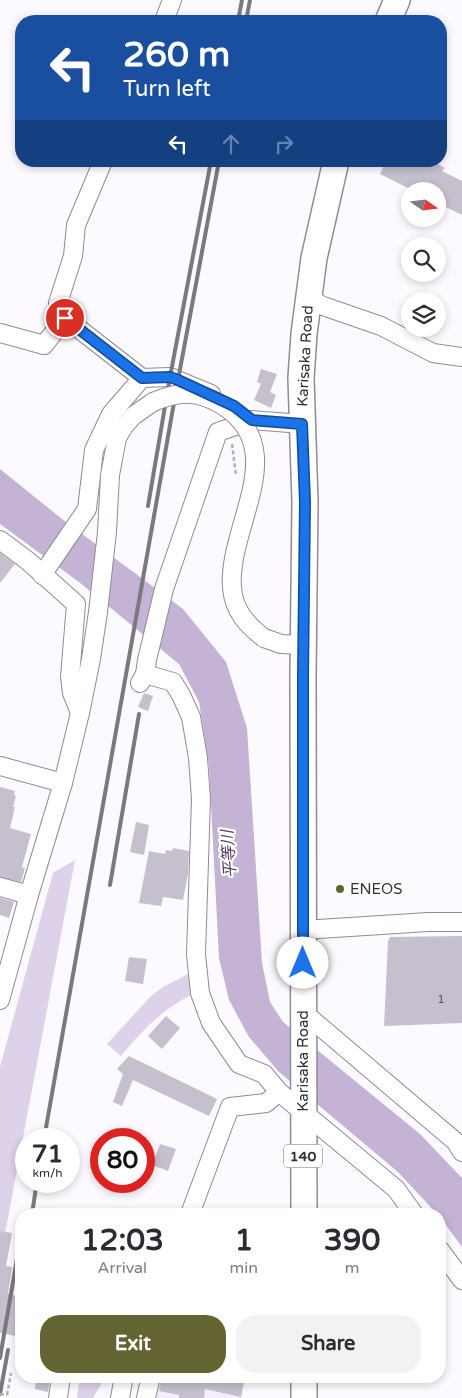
<!DOCTYPE html>
<meta charset="utf-8">
<style>
body{margin:0;font-family:"Varela Round","Noto Sans JP",sans-serif;background:#f2f2f3;color:#2b2b33;height:100vh;display:flex;flex-direction:column;font-size:19px;white-space:nowrap}
*{box-sizing:border-box;margin:0}
p{font-size:16px;color:#7c7c81}
.icon{flex:none;width:28px;height:28px;fill:none;stroke:currentColor;stroke-width:2;stroke-linecap:round;stroke-linejoin:round}
.map{position:relative;flex:1;overflow:hidden}
.sheet{position:absolute;left:15px;top:1208px;width:431px;height:175px;display:flex;flex-direction:column;background:#fff;border-radius:20px;box-shadow:0 2px 8px #0003}
.sheet>*{flex:none}
.top-card{position:absolute;left:15px;top:15px;width:432px;height:152px;border-radius:20px;box-shadow:0 2px 8px #0003;background:#1a4fa0;color:#fff;overflow:hidden}
.needle{width:32px;rotate:104deg}
.controls{position:absolute;left:401px;top:182px;display:grid;gap:10px}
.controls a{display:grid;place-items:center;width:45px;height:45px;border-radius:50%;background:#fff;box-shadow:0 2px 8px #0003;font-size:25px}
.speed{position:absolute;left:15px;top:1128px;display:flex;gap:10px;font-size:25px;font-weight:700;text-align:center}
.speed>*{display:grid;place-content:center;width:65px;height:65px;border-radius:50%;background:#fff;box-shadow:0 2px 8px #0003;line-height:1}
.speed small{font-size:12px;font-weight:400}
.speed .limit{border:8px solid #d22;background:#fff;color:#111}
.pin{position:absolute;display:grid;place-items:center;width:42px;height:42px;color:#fff;margin:-21px;border:2px solid #fff;border-radius:50%;box-shadow:0 1px 5px #0007}
.me{position:absolute;width:55px;margin:-28px;rotate:0deg;stroke-linejoin:round;filter:drop-shadow(0 0 4px #0008)}
.turn{display:flex;align-items:center;gap:18px;height:105px;padding:0 25px;font-size:22px}
.turn .icon{width:65px;height:65px;stroke-width:2.5}
.turn b{display:block;font-size:35px;line-height:42px}
.lanes{display:flex;align-items:center;height:48px;padding:0 25px;background:#0003;justify-content:center;gap:25px;direction:ltr}
.lanes .off{opacity:.35}
.eta{display:flex;justify-content:space-evenly;align-items:center;height:85px;text-align:center}
.eta b{font-size:30px;font-weight:700;line-height:35px}
.cta{display:flex;gap:10px;margin-top:auto;padding:10px 25px}
.cta a{flex:1;height:58px;border-radius:20px;background:#636431;color:#fff;font-size:20px;font-weight:700;line-height:58px;text-align:center}
.cta a+a{background:#f2f2f3;color:#2b2b33}
.map>svg:first-child{display:block}
</style>
<div class="map">
<svg width="462" height="1398" viewBox="0 0 462 1398">
<rect width="100%" height="100%" fill="#fcf9ff"/>
<polygon fill="#f6eefe" points="149,1376 246,1376 242,1398 145,1398"/>
<g fill="#ded1ea">
<polygon points="75,860 5,1234 0,1233 0,1067 53,873"/>
<path d="M194 971 195 993C165 1007 142 1030 121 1056L107 1044 150 997 163 987Z"/>
<polygon points="80,1376 106,1376 93,1398 77,1398"/>
</g>
<polygon fill="#c4b3d4" points="0,469 62,519 183,609 226,662 247,728 262,963 270,1002 283,1022 420,1134 462,1178 462,1247 440,1217 440,1214 437,1214 398,1172 279,1072 249,1037 229,1000 219,958 209,765 199,702 179,664 79,582 0,524"/>
<g fill="#c6bfcd">
<polygon points="386,161 432,161 445,168 442,171 462,181 462,215 438,203 438,191 414,191 380,174"/>
<polygon points="261,369 277,374 270,392 276,395 271,408 254,400 261,384 257,382"/>
<polygon points="0,553 15,564 0,583"/>
<polygon points="144,693 153,696 148,711 138,707"/>
<polygon points="0,787 15,791 14,795 16,796 13,807 15,807 10,828 31,834 22,867 25,868 21,882 0,877"/>
<polygon points="136,822 149,825 144,855 130,852"/>
<polygon points="173,848 189,851 188,874 183,900 163,897 161,906 139,903 149,851 165,854 166,850 172,851"/>
<polygon points="0,898 14,902 9,918 0,915"/>
<polygon points="462,936 462,1023 384,1026 388,941 390,937"/>
<polygon points="129,957 147,959 143,984 125,981"/>
<polygon points="166,1016 180,1028 162,1049 148,1036"/>
<polygon points="129,1056 217,1099 209,1116 133,1080 122,1106 113,1102 123,1074 117,1069"/>
<polygon points="160,1144 176,1149 168,1171 152,1165"/>
<polygon points="0,1231 12,1233 6,1266 12,1267 8,1294 21,1297 21,1337 0,1333"/>
<polygon points="37,1376 50,1376 48,1392 35,1389"/>
<polygon points="161,1376 245,1376 241,1397 205,1389 204,1398 179,1398 179,1395 159,1391"/>
</g>
<g fill="none" stroke-linecap="round" stroke-linejoin="round">
<g stroke="#918a97" stroke-width="20">
<g id="minor">
<polyline points="164,21 172,0"/>
<polyline points="103,161 76,225 73,256 58,303 65,318 142,378"/>
<polyline points="308,298 323,306 381,326 433,353 462,357"/>
<polyline points="0,333 44,345 65,318"/>
<polyline points="0,540 28,561 76,604 70,677 72,693 80,713"/>
<polyline points="42,575 87,509 94,450 111,414 142,378 170,377 211,394"/>
<polyline points="264,638 281,644 303,645"/>
<polyline points="145,674 173,682 181,695 191,717 198,758 201,799 196,954 200,993 211,1023 239,1064 264,1074 279,1092 396,1189 414,1214"/>
<polyline points="140,683 145,674 147,660 164,589 218,432 252,420 302,424"/>
<polyline points="0,766 63,783"/>
<polyline points="0,887 29,895"/>
<polyline points="303,930 428,922 462,922"/>
<polyline points="0,1000 29,895 63,783 80,713 91,659 98,612 107,532 110,475 117,438 124,426 133,416 153,402"/>
<polyline points="303,1012 456,1142 462,1152"/>
<polyline points="190,1214 230,1107 266,1103 279,1092"/>
<polyline points="440,1250 462,1280"/>
<polyline points="58,1398 61,1376"/>
<polyline points="120,1398 124,1376"/>
<polyline points="146,1398 151,1376"/>
</g>
</g>
<g stroke="#918a97" stroke-width="28">
<g id="highway">
<polyline points="388,21 397,0"/>
<polyline points="304,1214 303,676 305,502 301,378 304,334 314,258 336,161"/>
<polyline points="304,1376 304,1398"/>
</g>
</g>
<g stroke="#b2afb5" stroke-width="2.5" stroke-dasharray="4 2.5" stroke-linecap="butt">
<polyline points="232,444 236,475"/>
<polyline points="7,1395 11,1373"/>
</g>
<use href="#minor" stroke="#fff" stroke-width="18"/>
<use href="#highway" stroke="#fff" stroke-width="25"/>
<g stroke="#7b787e" stroke-width="4">
<polyline points="238,21 242,0"/>
<polyline points="246,21 250,0"/>
<polyline points="148,506 170,377 211,161"/>
<polyline points="110,885 139,714"/>
<polyline points="44,1139 178,380 219,161"/>
<polyline points="32,1214 37,1181"/>
<polyline points="0,1358 21,1235"/>
<polyline points="0,1394 8,1350"/>
</g>
<g stroke="#918a97" stroke-width="20" stroke-linecap="butt">
<path id="minor-bridge" d="M153 402C179 391 197 390 222 405 293 449 227 526 232 588 234 611 247 625 264 638"/>
</g>
<polyline stroke="#b2afb5" stroke-width="2.5" stroke-dasharray="4 2.5" stroke-linecap="butt" points="0,1394 7,1395"/>
<use href="#minor-bridge" stroke="#fff" stroke-width="18"/>
</g>
<g fill="none" stroke-linecap="round" stroke-linejoin="round">
<g stroke="#114b97" stroke-width="12">
<polyline id="route" points="65,318 142,378 170,377 178,380 234,406 252,420 302,424 305,502 303,676 303,963"/>
</g>
<use href="#route" stroke="#1a73e8" stroke-width="9"/>
</g>
<circle fill="#636431" stroke="#fff" stroke-width="2" cx="340" cy="889" r="5"/>
<g text-anchor="middle" dominant-baseline="central" stroke-width="4.5" stroke-linejoin="round" paint-order="stroke">
<g font-size="12" fill="#57535b">
<text x="441" y="999">1</text>
</g>
<rect fill="#fff" stroke="#706d72" stroke-width="1" x="284" y="1144.5" width="38" height="23" rx="4"/>
<g font-size="14" font-weight="bold" fill="#322f35">
<text x="303" y="1156">140</text>
</g>
<g font-size="15" fill="#322f35" stroke="#fff">
<text transform="translate(305 356) rotate(-87)">Karisaka Road</text>
<text transform="translate(303 1061) rotate(-90)">Karisaka Road</text>
</g>
<g font-size="15" fill="#322f35" stroke="#fff" text-anchor="start">
<text x="350" y="889">ENEOS</text>
</g>
<g font-size="16" font-style="italic" fill="#503664" stroke="#fff">
<text transform="translate(229 854) rotate(-94)">平等川</text>
</g>
</g>
</svg>
<div class="controls">
<a><svg class="needle" viewBox="-14 -14 28 28"><path d="M0-13l5 13h-10z" fill="#e53935"/><path d="M0 13l5-13h-10z" fill="#7c7c81"/></svg></a>
<a><svg class="icon" aria-label="search" viewBox="0 0 24 24"><circle cx="10" cy="10" r="6"/><path d="M15 15l6 6"/></svg></a>
<a><svg class="icon" aria-label="layers" viewBox="0 0 24 24"><path d="M12 4l9 5-9 5-9-5zM3 14l9 5 9-5"/></svg></a>
</div>
<div class="speed"><div>71<small>km/h</small></div><div class="limit">80</div></div>
<div class="pin" style="left:65px;top:318px;background:#d93025"><svg class="icon" aria-label="arrive" viewBox="0 0 24 24"><path d="M6 21V4h12l-3 4 3 4H6"/></svg></div>
<svg class="me" style="left:303px;top:963px" viewBox="-20 -20 40 40"><circle r="19" fill="#fff"/><path d="M0-13L10 11 0 6-10 11z" fill="#1a73e8"/></svg>
<div class="top-card">
<div class="turn"><svg class="icon" aria-label="left" viewBox="0 0 24 24"><path d="M17 20v-9H6M10 6l-5 5 5 5"/></svg><div><b>260 m</b>Turn left</div></div>
<div class="lanes"><svg class="icon" aria-label="left" viewBox="0 0 24 24"><path d="M17 20v-9H6M10 6l-5 5 5 5"/></svg><svg class="icon off" aria-label="ahead" viewBox="0 0 24 24"><path d="M12 20V5M6 11l6-6 6 6"/></svg><svg class="icon off" aria-label="right" viewBox="0 0 24 24"><path d="M7 20v-9h11M14 6l5 5-5 5"/></svg></div>
</div>
<section class="sheet">
<div class="eta">
<div><b>12:03</b><p>Arrival</p></div>
<div><b>1</b><p>min</p></div>
<div><b>390</b><p>m</p></div>
</div>
<div class="cta"><a>Exit</a><a>Share</a></div>
</section>
</div>
